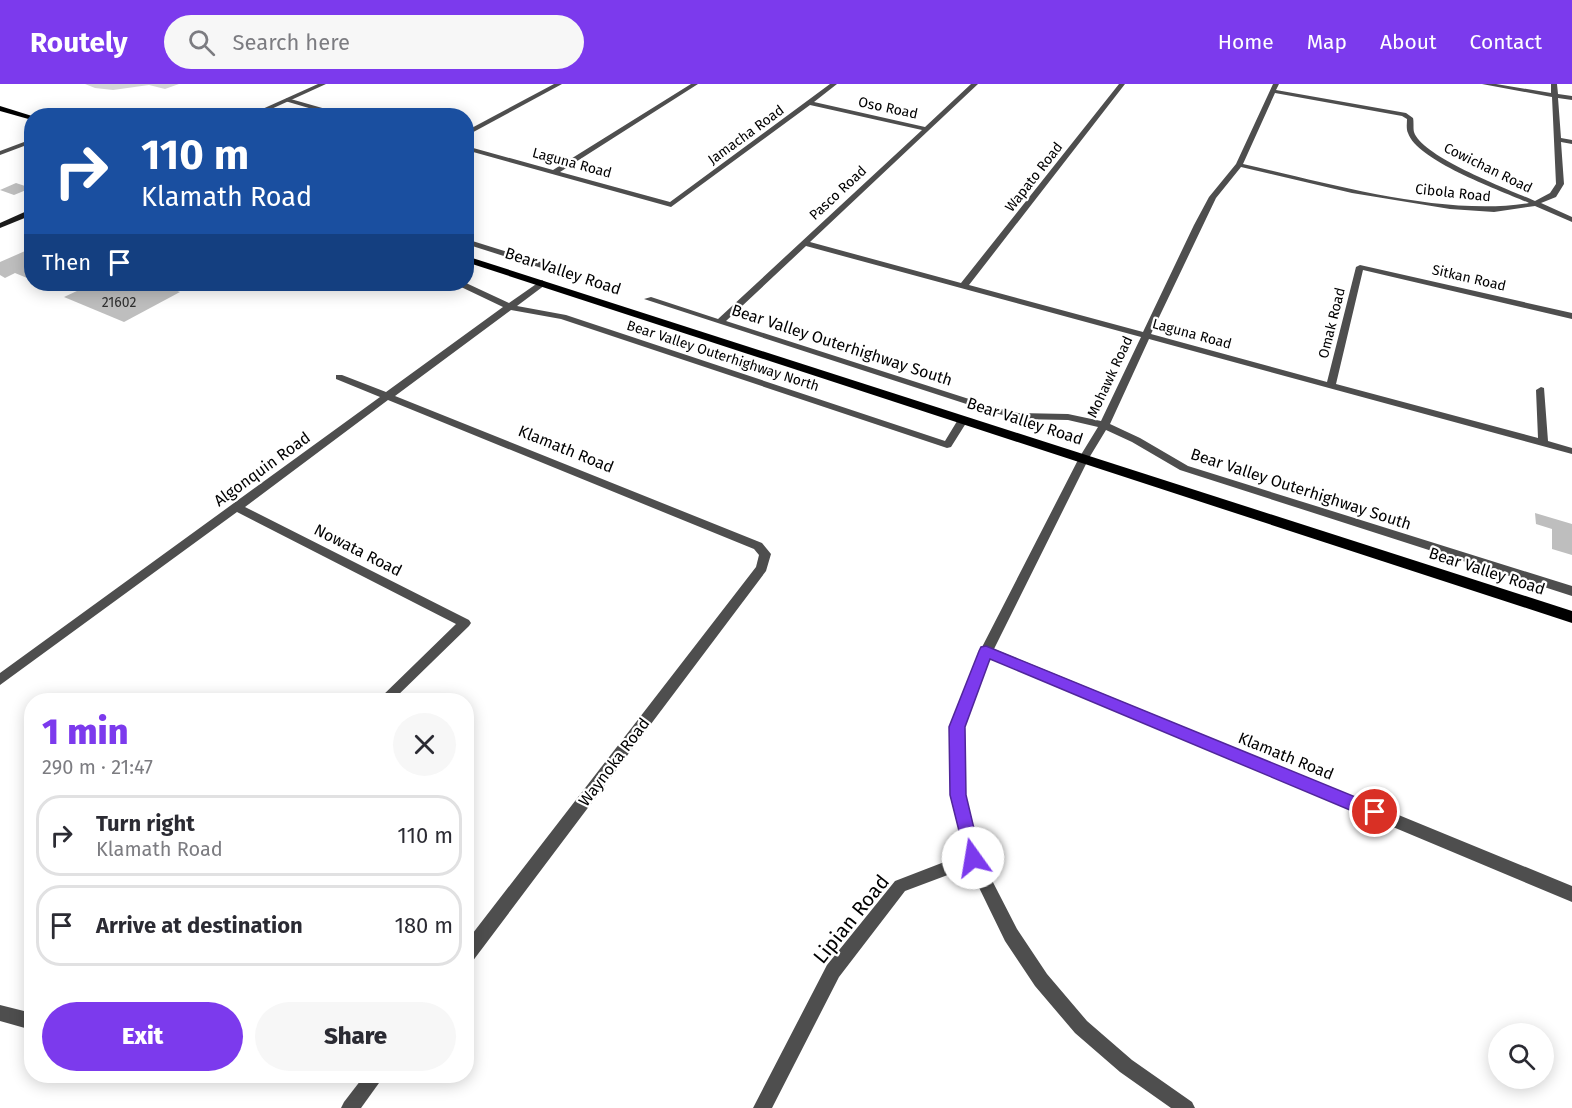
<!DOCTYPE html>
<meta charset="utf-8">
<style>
body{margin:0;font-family:"Fira Sans",sans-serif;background:#f7f7f7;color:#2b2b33;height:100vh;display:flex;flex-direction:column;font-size:22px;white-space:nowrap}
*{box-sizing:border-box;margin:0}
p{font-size:20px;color:#7c7c81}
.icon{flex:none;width:33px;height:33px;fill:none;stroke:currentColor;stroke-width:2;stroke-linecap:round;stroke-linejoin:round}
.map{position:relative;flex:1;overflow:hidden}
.sheet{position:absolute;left:24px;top:609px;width:450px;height:390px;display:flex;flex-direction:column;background:#fff;border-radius:24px;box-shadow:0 3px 15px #0003}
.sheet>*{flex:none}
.hud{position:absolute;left:24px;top:24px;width:450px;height:183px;border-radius:24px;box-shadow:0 3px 15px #0003;background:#1a4fa0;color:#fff;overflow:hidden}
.tools{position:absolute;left:1488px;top:939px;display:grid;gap:12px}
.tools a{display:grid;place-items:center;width:66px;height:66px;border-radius:50%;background:#fff;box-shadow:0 3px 15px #0003;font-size:30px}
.pin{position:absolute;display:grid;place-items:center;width:51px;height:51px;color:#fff;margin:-26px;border:3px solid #fff;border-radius:50%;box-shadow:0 2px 6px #0007}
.me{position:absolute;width:66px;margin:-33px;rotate:347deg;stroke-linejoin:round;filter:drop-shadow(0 0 4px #0008)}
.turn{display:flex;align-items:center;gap:21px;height:126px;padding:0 18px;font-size:27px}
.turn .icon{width:78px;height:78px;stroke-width:2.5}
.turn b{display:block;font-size:42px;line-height:51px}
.then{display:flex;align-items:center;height:57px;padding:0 18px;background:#0003;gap:12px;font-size:22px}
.round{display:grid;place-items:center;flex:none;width:63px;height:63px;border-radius:32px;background:#f7f7f7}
.overview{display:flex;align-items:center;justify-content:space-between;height:102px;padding:0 18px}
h1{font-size:36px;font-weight:800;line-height:45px;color:#7c3aed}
.button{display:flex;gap:12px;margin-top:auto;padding:12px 18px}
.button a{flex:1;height:69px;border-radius:36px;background:#7c3aed;color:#fff;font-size:24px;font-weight:800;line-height:69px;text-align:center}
.button a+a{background:#f7f7f7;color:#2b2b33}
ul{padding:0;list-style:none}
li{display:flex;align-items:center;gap:18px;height:81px;margin:0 12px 9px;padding:0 6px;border:3px solid #e1e1e2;border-radius:24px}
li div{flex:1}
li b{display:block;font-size:22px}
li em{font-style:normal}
header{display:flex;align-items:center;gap:36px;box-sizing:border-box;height:84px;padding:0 30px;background:#7c3aed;color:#fff}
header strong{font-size:28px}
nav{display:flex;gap:33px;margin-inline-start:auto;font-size:21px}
.search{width:420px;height:54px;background:#f7f7f7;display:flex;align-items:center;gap:15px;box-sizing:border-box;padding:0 21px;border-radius:33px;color:#7c7c81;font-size:22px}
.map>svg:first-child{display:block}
</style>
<header>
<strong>Routely</strong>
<div class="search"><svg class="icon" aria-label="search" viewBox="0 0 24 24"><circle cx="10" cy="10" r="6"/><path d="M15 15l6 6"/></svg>Search here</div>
<nav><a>Home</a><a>Map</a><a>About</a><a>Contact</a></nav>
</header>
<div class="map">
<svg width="1572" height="1024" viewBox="0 0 1572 1024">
<rect width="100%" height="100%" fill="#fff"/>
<polygon fill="#d5d5d5" points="85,0 179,0 165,5 149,1 113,6 95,4"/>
<g fill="#bebebe">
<polygon points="16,99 31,104 14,111 0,106"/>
<polygon points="32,164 32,196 15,189 5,194 0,191 0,178"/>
<polygon points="92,200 160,200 180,208 124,238 64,213"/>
<polygon points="1535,429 1572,440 1572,471 1552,465 1552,445 1536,440"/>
</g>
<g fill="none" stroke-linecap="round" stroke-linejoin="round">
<g fill="#4e4e4e" fill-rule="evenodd">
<polygon points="554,0 562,0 466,52 466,47"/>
<path d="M691 0H698L560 88 670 118 830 0H837L814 18 925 43 971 0H978L810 158 961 199 1119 0H1125L969 201 1143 248 1194 141 1209 113 1236 80 1273 0H1279L1276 6 1406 29 1413 34C1414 38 1413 44 1414 48 1422 73 1510 106 1535 117L1550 109 1556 100 1552 13 1482 0H1496L1551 9V0H1557L1558 10 1572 12V16L1558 14 1561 54 1572 56V60L1561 58 1564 100 1556 113 1541 119 1572 133V138L1535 122 1494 128 1450 125 1352 109 1241 83 1216 114 1151 250 1327 298 1356 183 1360 181 1572 229V235L1363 186 1336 300 1538 354 1536 306 1541 303 1544 304 1548 357 1572 364V370L1149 255 1110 340 1140 354 1188 382 1572 502V512L1180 386 1132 358 1106 346 1089 374 994 565 1572 802V818L990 574 964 643 965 711 980 773 1017 845 1047 890 1087 937 1132 976 1192 1018 1195 1024H1171L1120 988 1075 949 1035 902 1005 857 969 783 905 807 839 893 772 1024H753L827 881 895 797 965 770 951 711 950 643 980 567 1079 374 1098 343 1068 336 1018 335 991 328 644 215 651 213 718 235 922 46 810 21 671 123 466 66V62L553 86ZM1275 9 1402 32 1407 35C1407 39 1406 45 1408 49 1417 77 1502 107 1529 119 1443 133 1328 99 1243 80ZM806 162 1141 253 1101 337 1068 330 1018 329 997 324 726 237Z"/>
<polygon points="287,14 347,31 348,32 336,32 285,17"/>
<polygon points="32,55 32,59 0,71 0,67"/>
<polygon points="466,155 582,191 583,193 576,195 466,160"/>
<polygon points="542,196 546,199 545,201 517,222 566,231 945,357 959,334 963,333 968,336 951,363 947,364 561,235 511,226 395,312 762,459 771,470 766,487 472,878 466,880 466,858 756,483 759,471 754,465 388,316 245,423 469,536 471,539 469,542 393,616 378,616 456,540 237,428 0,601 0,589 380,313 336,295 336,291 342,291 386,308 503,223 459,202 458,200 466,199 509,219"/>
<polygon points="0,921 32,929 32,946 0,937"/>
<polygon points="364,992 384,992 361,1024 341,1024 344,1018"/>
</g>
<polygon fill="#4e4e4e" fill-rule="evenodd" points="318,0 326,0 256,32 247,32"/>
<polygon fill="#1b1b1b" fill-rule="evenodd" points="29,126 32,126 32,131 0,144 0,139"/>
<g fill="#000" fill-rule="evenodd">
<polygon points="0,22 32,32 32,36 0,27"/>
<polygon points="466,172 1572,527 1572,539 466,178"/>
</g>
</g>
<polygon fill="#7c3aed" stroke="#51269a" stroke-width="1.5" points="986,562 1380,723 1383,728 1380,734 1375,736 1369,734 990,575 965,643 966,711 981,774 979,779 973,782 967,779 950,711 949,643 979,567 981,563"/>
<g text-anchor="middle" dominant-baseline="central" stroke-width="4.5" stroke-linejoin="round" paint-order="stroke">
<g font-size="14" fill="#000" stroke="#fff">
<text transform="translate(888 24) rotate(12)">Oso Road</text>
<text transform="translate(746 51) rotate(-36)">Jamacha Road</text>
<text transform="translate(572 79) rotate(15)">Laguna Road</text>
<text transform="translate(1488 84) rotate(26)">Cowichan Road</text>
<text transform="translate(1034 93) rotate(-52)">Wapato Road</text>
<text transform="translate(838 109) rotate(-43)">Pasco Road</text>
<text transform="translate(1453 109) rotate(6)">Cibola Road</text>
<text transform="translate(1469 194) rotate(13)">Sitkan Road</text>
<text transform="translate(1332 239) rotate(-76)">Omak Road</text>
<text transform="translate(1192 250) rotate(15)">Laguna Road</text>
<text transform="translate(723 272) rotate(18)">Bear Valley Outerhighway North</text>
<text transform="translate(1110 293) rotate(-65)">Mohawk Road</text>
</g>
<g font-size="14" fill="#303030">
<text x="119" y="218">21602</text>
</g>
<g font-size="16" fill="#000" stroke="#fff">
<text transform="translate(563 187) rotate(18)">Bear Valley Road</text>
<text transform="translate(842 261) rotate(18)">Bear Valley Outerhighway South</text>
<text transform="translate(1025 337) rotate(18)">Bear Valley Road</text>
<text transform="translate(566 365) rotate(22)">Klamath Road</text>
<text transform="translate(262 385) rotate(-36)">Algonquin Road</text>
<text transform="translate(1301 405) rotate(18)">Bear Valley Outerhighway South</text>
<text transform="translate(358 466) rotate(27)">Nowata Road</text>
<text transform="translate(1487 487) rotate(18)">Bear Valley Road</text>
<text transform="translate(1286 672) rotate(22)">Klamath Road</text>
<text transform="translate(614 678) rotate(-53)">Waynoka Road</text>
</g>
<g font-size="20" fill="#000" stroke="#fff">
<text transform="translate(851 835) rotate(-51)">Lipian Road</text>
</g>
</g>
</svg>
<div class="tools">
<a><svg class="icon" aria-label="search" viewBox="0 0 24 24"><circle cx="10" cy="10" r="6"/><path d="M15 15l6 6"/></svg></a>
</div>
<div class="pin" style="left:1375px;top:728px;background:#d93025"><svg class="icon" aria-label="arrive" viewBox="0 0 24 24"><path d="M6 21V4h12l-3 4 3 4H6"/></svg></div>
<svg class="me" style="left:973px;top:774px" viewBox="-20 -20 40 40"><circle r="19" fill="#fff"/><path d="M0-13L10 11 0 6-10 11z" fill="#7c3aed"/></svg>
<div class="hud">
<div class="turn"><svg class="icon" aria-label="right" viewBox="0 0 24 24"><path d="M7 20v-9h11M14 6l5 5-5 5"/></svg><div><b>110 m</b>Klamath Road</div></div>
<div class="then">Then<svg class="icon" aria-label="arrive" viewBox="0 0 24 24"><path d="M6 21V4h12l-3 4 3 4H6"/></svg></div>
</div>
<section class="sheet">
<div class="overview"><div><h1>1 min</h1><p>290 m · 21:47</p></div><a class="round"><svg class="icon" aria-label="close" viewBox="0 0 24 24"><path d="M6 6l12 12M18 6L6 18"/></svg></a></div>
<ul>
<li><svg class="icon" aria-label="right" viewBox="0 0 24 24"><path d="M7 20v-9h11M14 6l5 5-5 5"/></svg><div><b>Turn right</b><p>Klamath Road</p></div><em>110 m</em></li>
<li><svg class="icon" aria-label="arrive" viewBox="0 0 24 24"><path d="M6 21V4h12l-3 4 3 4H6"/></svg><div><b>Arrive at destination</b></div><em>180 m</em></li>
</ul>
<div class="button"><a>Exit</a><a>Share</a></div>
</section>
</div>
